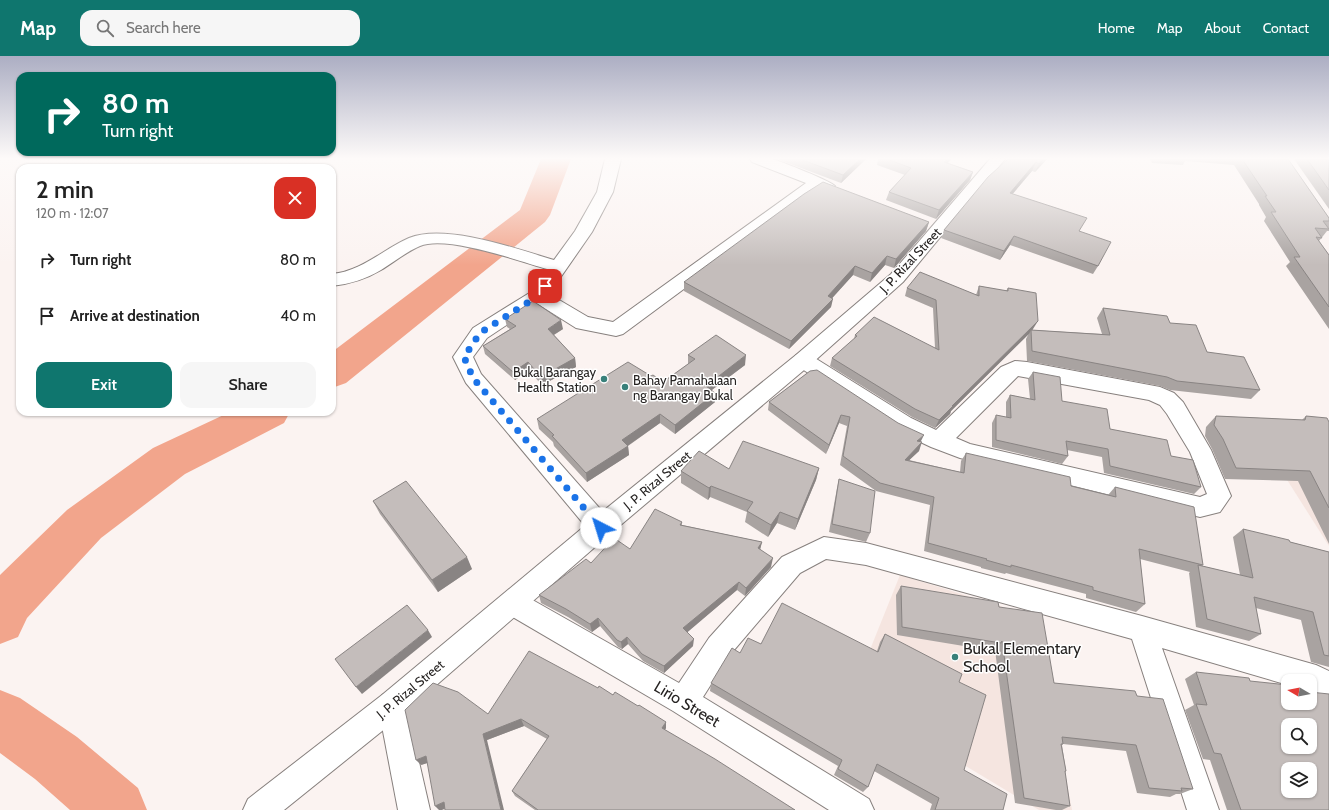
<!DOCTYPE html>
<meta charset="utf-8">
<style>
body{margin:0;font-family:Cabin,sans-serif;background:#f6f6f6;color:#222;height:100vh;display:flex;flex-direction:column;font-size:15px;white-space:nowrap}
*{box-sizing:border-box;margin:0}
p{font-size:13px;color:#767676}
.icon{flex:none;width:22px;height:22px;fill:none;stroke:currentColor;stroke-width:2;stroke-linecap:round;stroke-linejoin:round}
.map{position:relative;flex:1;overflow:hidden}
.side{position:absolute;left:16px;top:108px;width:320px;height:252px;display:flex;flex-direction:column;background:#fff;border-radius:12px;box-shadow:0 1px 3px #0004}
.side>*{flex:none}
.guide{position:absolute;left:16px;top:16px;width:320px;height:84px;border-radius:12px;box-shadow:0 1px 3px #0004;background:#00695c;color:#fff;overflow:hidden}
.needle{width:26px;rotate:280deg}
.tools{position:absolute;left:1281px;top:618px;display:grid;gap:8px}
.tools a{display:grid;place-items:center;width:36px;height:36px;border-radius:8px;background:#fff;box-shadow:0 1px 3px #0004;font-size:20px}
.pin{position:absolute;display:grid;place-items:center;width:34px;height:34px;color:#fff;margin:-17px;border-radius:8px;box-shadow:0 2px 6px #0006}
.me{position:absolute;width:44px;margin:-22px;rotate:320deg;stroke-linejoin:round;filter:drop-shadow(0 0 3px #0008)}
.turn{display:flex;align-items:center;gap:14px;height:84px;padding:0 20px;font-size:18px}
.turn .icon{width:52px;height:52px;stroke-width:2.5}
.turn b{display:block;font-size:28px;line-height:34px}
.round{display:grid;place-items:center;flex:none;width:42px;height:42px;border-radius:12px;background:#f6f6f6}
.head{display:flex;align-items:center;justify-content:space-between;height:68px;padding:0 20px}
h1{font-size:24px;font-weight:600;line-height:30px}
.action{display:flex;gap:8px;margin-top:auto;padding:8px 20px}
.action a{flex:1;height:46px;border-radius:12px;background:#0f766e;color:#fff;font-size:16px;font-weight:600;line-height:46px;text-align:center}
.action a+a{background:#f6f6f6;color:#222}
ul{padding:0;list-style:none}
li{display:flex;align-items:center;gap:12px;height:56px;padding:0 20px}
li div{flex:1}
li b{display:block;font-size:15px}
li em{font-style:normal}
header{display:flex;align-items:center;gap:24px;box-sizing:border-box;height:56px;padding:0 20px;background:#0f766e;color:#fff}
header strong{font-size:19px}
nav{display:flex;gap:22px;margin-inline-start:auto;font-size:14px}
.search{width:280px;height:36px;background:#f6f6f6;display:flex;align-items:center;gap:10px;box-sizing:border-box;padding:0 14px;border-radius:12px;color:#767676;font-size:15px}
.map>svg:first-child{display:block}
</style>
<header>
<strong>Map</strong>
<div class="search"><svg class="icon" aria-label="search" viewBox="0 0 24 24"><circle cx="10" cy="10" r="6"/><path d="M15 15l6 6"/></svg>Search here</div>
<nav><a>Home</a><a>Map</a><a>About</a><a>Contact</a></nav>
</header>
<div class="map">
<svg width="1329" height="754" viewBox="0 0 1329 754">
<rect width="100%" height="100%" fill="#fbf3f1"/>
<g fill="#f5e5e0">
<polygon points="1284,419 1329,424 1329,490"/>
<polygon points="900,519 1036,561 1072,754 1039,754 851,641"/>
</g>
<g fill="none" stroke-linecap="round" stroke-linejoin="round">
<g fill="#f2a58c" fill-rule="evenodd">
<polygon points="541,103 571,103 550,159 545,166 346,327 332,332 332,296 520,154"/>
<polygon points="230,356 290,356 284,367 185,418 101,482 27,562 18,581 0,588 0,519 67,454 153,392"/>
<polygon points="0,634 20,642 77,681 138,732 147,754 70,754 35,723 0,697"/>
</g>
<g stroke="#87807e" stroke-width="2">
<g id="street">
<path d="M605 103H621L613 136 592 176 549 238 588 261 613 266 806 127 752 106 750 103C757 103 765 102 772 103 780 105 831 125 835 130L833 133 827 135 819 133 623 278 616 280 576 272 538 248 487 282 473 301 481 318 610 464 613 471 610 478 601 481 592 478 466 327 453 301 473 272 531 236 547 213C519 205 447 179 420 190 406 196 394 206 381 214 366 223 350 228 332 230V218C362 215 382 194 409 182 445 167 517 193 554 204L575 175 597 136Z"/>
<path d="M803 297 810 299 911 362 936 374 1001 311 1015 305 1027 306 1160 331 1174 337 1183 346 1211 394 1231 440 1220 456 1200 461 960 402 931 391 895 374 796 309 793 304 796 299ZM1018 320 1149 344 1160 349 1167 358 1190 396 1207 438 1200 441 970 388 956 382Z"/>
<polygon points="824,481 866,487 1142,560 1316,609 1329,615 1329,644 1310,635 1310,625 1288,625 1288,629 1162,592 1219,754 1187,754 1132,583 866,509 826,503 800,517 729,600 703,641 869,743 874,754 829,754 673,655 504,556 500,547 504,538 513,535 522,538 679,627 709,582 782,501"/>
<polygon points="392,635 402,639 406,649 430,754 398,754 378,649 382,639"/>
</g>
</g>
<g stroke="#87807e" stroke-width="2">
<polygon id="secondary" points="990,103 1005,103 903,226 810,309 610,478 402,659 284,754 243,754 248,743 382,639 592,464 796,299 891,218"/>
</g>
<use href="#street" fill="#fff" fill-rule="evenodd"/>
<use href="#secondary" fill="#fff" fill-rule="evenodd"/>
</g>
<g fill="#a9a3a1">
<polygon points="777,103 866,103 841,127"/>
<polygon points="878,103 951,103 948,107 973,116 970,124 936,163 886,144 889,136 905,119 877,109"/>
<polygon points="1008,103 1047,103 1035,116 1032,115 1012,138 1080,175 1098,210 1093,218 1010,189 1000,204 941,182 944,174"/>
<polygon points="1150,103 1288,103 1329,162 1329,175 1327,175 1319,185 1329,199 1329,273 1286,210 1290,206 1264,165 1266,161 1259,149 1259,148 1234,109 1185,105 1183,109 1152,107"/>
<polygon points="1294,103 1329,103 1329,153"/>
<polygon points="929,166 926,175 894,212 885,209 870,226 853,219 832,242 831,251 789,293 684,235 684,226"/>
<polygon points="979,230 1006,235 1008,232 1033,273 1032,274 1102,278 1097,262 1103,252 1170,267 1207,296 1260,334 1251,343 1170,334 1160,330 1027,305 1026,283 1029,277 951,355 950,358 935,372 912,361 830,310 832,302 854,283 855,279 935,292 933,252 905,240 907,232 976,239"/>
<polygon points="505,263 563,273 554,279 575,302 576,311 542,329 529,315 515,324 485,298 483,290 510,273 507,271"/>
<polygon points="688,299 745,309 712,334 715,346 675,378 660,367 628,390 629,399 587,426 554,390 553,386 539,373 537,363 651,320 663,326 688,308"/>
<polygon points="810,315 920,386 919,395 909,404 960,416 961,405 966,397 1071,430 1108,439 1115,431 1203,509 1202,510 1240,519 1233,481 1243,473 1290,486 1329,496 1329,611 1311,606 1301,564 1256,552 1261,578 1249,585 1196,571 1189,517 1190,516 1140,503 1145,548 1136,556 1086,542 1086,538 1006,517 1005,518 981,512 981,511 924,495 930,449 876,435 840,409 847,370 839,367 826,398 768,354 769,346"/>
<polygon points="1033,316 1062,345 1110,373 1171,400 1201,431 1194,438 1104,417 1102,401 1067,394 1068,400 1062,408 992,391 992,367 996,359 1006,361 1006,346 1010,339 1030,343 1028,323"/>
<polygon points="1216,360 1302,364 1306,360 1329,366 1329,488 1298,425 1225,423 1212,393 1205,380 1206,371"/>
<polygon points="819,412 816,424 795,474 777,467 768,481 745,466 747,456 710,441 708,444 681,427 681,415 729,413"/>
<polygon points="839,423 870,477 866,486 829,476 837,432"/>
<polygon points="373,445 472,513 438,536 380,458"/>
<polygon points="682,466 682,469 762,486 760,493 771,511 745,540 737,534 687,576 693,590 664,617 643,605 628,588 622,593 618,591 600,570 592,576 568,561 541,547 539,539 591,507 630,493"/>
<polygon points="901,530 999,551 1054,627 1137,640 1193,733 1180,738 1176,738 1170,741 1137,737 1126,695 1063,688 1062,689 1066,715 1065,716 1070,750 1062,754 1056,754 1015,747 995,594 994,595 897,579 896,539"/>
<polygon points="885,578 959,626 964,714 1003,754 930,754 932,748 874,715 868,731 863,736 834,719 838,710 710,635 711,627 740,597 761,588 877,595 880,586"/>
<polygon points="1196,616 1250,625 1329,754 1227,754 1210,704 1203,703 1185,654 1194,649 1185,623"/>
<polygon points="598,632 613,639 666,672 665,674 795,754 535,754 515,740 512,735 547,683 524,670 421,709 488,658"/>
</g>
<g fill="#898483">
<polygon points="860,103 866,103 841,127 843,119"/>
<polygon points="947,103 951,103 941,115 944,106"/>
<polygon points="1043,103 1047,103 1035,116 1039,108"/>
<polygon points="1036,106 1032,115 1006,146 1010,137"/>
<polygon points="973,116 970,124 936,163 939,154"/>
<polygon points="929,166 926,175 894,212 896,203"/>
<polygon points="1014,180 1010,189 1000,204 1004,195"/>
<polygon points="887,200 885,209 870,226 872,217"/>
<polygon points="855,210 853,219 826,249 828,240"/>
<polygon points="833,243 831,251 789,293 791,285"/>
<polygon points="561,264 563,273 550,281 548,273"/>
<polygon points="1038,265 1033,273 1031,276 1031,274 1029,278 951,355 950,358 935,372 939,364 952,350"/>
<polygon points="746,299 745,309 705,339 706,330"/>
<polygon points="575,302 576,311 542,329 541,321"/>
<polygon points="528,306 529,315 515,324 513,316"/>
<polygon points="715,337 715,346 675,378 675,369"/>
<polygon points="660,358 660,367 623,393 622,384"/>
<polygon points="841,359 839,367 826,398 829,389"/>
<polygon points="924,379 920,387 917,385"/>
<polygon points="922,386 919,395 901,412 905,404"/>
<polygon points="628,390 629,399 587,426 586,417"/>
<polygon points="819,412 816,424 795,474 798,463"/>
<polygon points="711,430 710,441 708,444 709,432"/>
<polygon points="780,456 777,467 768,481 771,469"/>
<polygon points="762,486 760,494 758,492"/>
<polygon points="467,501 472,513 438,536 432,524"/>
<polygon points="773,502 771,511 745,540 746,532"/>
<polygon points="739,526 737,534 683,580 683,572"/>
<polygon points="598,562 600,570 592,576 590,568"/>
<polygon points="428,574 432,581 362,638 356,631"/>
<polygon points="627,581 628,588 622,593 621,586"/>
<polygon points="694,583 693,590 664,617 664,610"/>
<polygon points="521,663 524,670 487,684 504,754 501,754 483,678"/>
<polygon points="666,666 666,672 662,678 662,672"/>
<polygon points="426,700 431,706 421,709 416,704"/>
<polygon points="444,746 449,751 442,754 439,754 435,750"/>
</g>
<g fill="#c4bdbb" stroke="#898483" fill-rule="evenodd">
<polygon points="800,103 860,103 843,119"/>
<polygon points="887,103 947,103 944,106 973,116 939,154 889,136 911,112"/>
<polygon points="1008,103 1043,103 1039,108 1036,106 1010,137 1087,162 1079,175 1111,186 1098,210 1014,180 1004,195 944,174 988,121"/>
<polygon points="1242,103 1288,103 1329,162 1329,165 1323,165 1329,173 1315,172 1322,182 1316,181 1329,199 1329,251 1294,201 1300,201 1271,156 1276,156 1265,140 1267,140"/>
<polygon points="1307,103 1329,103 1329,134"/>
<polygon points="823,126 929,166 896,203 887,200 872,217 855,210 828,240 833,243 791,285 684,226 804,138"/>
<polygon points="920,216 979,240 979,230 1008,235 1008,232 1036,237 1038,265 952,350 953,350 939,364 915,353 832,302 857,280 855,279 874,261 939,294 936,244 907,232"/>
<polygon points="533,245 561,264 548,273 575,302 541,321 528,306 513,316 483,290 516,270 505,263"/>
<polygon points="1103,252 1167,260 1170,267 1196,269 1207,296 1244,301 1260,334 1177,325 1167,321 1032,295 1031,274 1110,279"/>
<polygon points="716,279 746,299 706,330 715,337 675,369 660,358 622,384 628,390 586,417 552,380 554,379 537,363 628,306 651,320 653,319 663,326 695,303 688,299"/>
<polygon points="817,314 898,367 924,379 917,385 922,386 905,404 964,417 966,397 1070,421 1071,430 1116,441 1115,431 1194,451 1203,509 1139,493 1145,548 1093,534 1093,531 1011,509 1011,511 986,504 987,503 928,487 934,441 880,427 843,400 850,361 841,359 829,389 769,346 810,315"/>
<polygon points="1033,316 1060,321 1062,345 1107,353 1110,373 1167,384 1171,400 1193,404 1201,431 1110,410 1108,393 1066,385 1068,400 996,384 996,359 1011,362 1010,339 1035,344"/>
<polygon points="1216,360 1305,364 1306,360 1327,362 1329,366 1329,452 1310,415 1236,412 1223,383 1214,369"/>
<polygon points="743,385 819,412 798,463 780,456 771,469 747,455 753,446 711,430 709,432 681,415 699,395 729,413"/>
<polygon points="839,423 875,435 870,477 832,468"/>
<polygon points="406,425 467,501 432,524 373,445"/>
<polygon points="655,453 682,466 680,469 762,486 758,492 773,502 746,532 739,526 683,572 694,583 664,610 642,598 627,581 621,586 617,584 598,562 590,568 566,553 539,539 586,503 591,507 614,482 630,493"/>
<polygon points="1243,473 1289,484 1290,486 1329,496 1329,600 1324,599 1313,556 1254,541 1261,578 1207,563 1198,509 1253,522"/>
<polygon points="901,530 998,546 999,551 1042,557 1054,627 1135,635 1137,640 1163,643 1193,733 1181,732 1182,735 1149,732 1136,689 1062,681 1063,688 1061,688 1066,715 1065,715 1070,750 1024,742 1002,585 1001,587 902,571"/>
<polygon points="782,547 878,596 885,578 962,618 959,626 986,639 964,714 1007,738 1003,754 935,754 939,742 877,708 868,731 838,713 842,704 711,627 732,592 740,597 748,582 761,588"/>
<polygon points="407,549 428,574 356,631 335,603"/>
<polygon points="529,595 598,632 599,630 613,639 615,636 638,650 639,649 666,666 662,672 715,703 795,754 538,754 512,735 549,680 521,663 483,678 501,754 445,754 444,746 435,750 426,700 416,704 405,654 433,627 458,636 488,658"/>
<path d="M1196 616 1249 622 1250 625 1288 629V647H1310V636L1329 638V754H1241L1221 698 1214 697 1196 648 1207 649ZM1288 669H1310V691H1288ZM1288 713H1310V735H1288Z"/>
</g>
<linearGradient id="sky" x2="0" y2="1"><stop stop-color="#acaec3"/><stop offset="0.49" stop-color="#fdfaf9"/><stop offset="1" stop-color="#fdfaf9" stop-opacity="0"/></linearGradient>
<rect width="1329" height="209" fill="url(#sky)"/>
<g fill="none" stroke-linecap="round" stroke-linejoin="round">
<polyline stroke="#1a73e8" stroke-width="7" stroke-dasharray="0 12.6" points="545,230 538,240 480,277 464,301 473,322 601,472"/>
</g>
<g fill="#38807a" stroke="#fff" stroke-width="1.5">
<circle cx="604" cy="323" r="4"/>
<circle cx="625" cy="331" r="4"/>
<circle cx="955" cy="601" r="4"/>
</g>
<g text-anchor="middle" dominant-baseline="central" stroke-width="3" stroke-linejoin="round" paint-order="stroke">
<g font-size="13" fill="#262322" stroke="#fff">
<text transform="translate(910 204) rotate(-47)">J. P. Rizal Street</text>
<text transform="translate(657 424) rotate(-40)">J. P. Rizal Street</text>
<text transform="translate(410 633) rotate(-40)">J. P. Rizal Street</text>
</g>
<g font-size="13" fill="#262322" stroke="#fff" text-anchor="end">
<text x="596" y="316">Bukal Barangay<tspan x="596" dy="15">Health Station</tspan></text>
<text x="633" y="324" text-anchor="start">Bahay Pamahalaan<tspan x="633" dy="15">ng Barangay Bukal</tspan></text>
</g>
<g font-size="16" fill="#262322" stroke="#fff" text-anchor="start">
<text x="963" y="592">Bukal Elementary<tspan x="963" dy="18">School</tspan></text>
</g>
<g font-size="16" fill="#262322" stroke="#fff">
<text transform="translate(687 648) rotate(31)">Lirio Street</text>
</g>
</g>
</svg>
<div class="tools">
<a><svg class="needle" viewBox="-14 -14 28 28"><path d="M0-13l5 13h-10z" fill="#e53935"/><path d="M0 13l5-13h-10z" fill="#767676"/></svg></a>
<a><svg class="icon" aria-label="search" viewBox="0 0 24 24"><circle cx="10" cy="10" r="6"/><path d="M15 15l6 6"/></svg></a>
<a><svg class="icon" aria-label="layers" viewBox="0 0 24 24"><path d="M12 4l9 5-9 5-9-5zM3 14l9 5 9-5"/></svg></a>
</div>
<div class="pin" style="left:545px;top:230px;background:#d93025"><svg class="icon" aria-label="arrive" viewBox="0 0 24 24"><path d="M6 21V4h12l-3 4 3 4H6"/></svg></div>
<svg class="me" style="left:601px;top:472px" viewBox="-20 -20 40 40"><circle r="19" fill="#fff"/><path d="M0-13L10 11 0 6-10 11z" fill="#1a73e8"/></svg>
<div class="guide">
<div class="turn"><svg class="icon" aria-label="right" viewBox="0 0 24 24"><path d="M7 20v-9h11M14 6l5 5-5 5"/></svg><div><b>80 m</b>Turn right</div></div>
</div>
<section class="side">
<div class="head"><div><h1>2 min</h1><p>120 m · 12:07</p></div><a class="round" style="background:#d93025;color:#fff"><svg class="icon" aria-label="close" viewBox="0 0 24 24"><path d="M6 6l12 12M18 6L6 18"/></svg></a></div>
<ul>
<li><svg class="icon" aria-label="right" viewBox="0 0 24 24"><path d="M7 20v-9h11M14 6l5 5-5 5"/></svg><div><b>Turn right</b></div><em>80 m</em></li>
<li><svg class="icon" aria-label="arrive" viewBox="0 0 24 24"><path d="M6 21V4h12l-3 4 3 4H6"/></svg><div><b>Arrive at destination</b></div><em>40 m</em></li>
</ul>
<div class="action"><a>Exit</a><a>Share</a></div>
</section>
</div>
